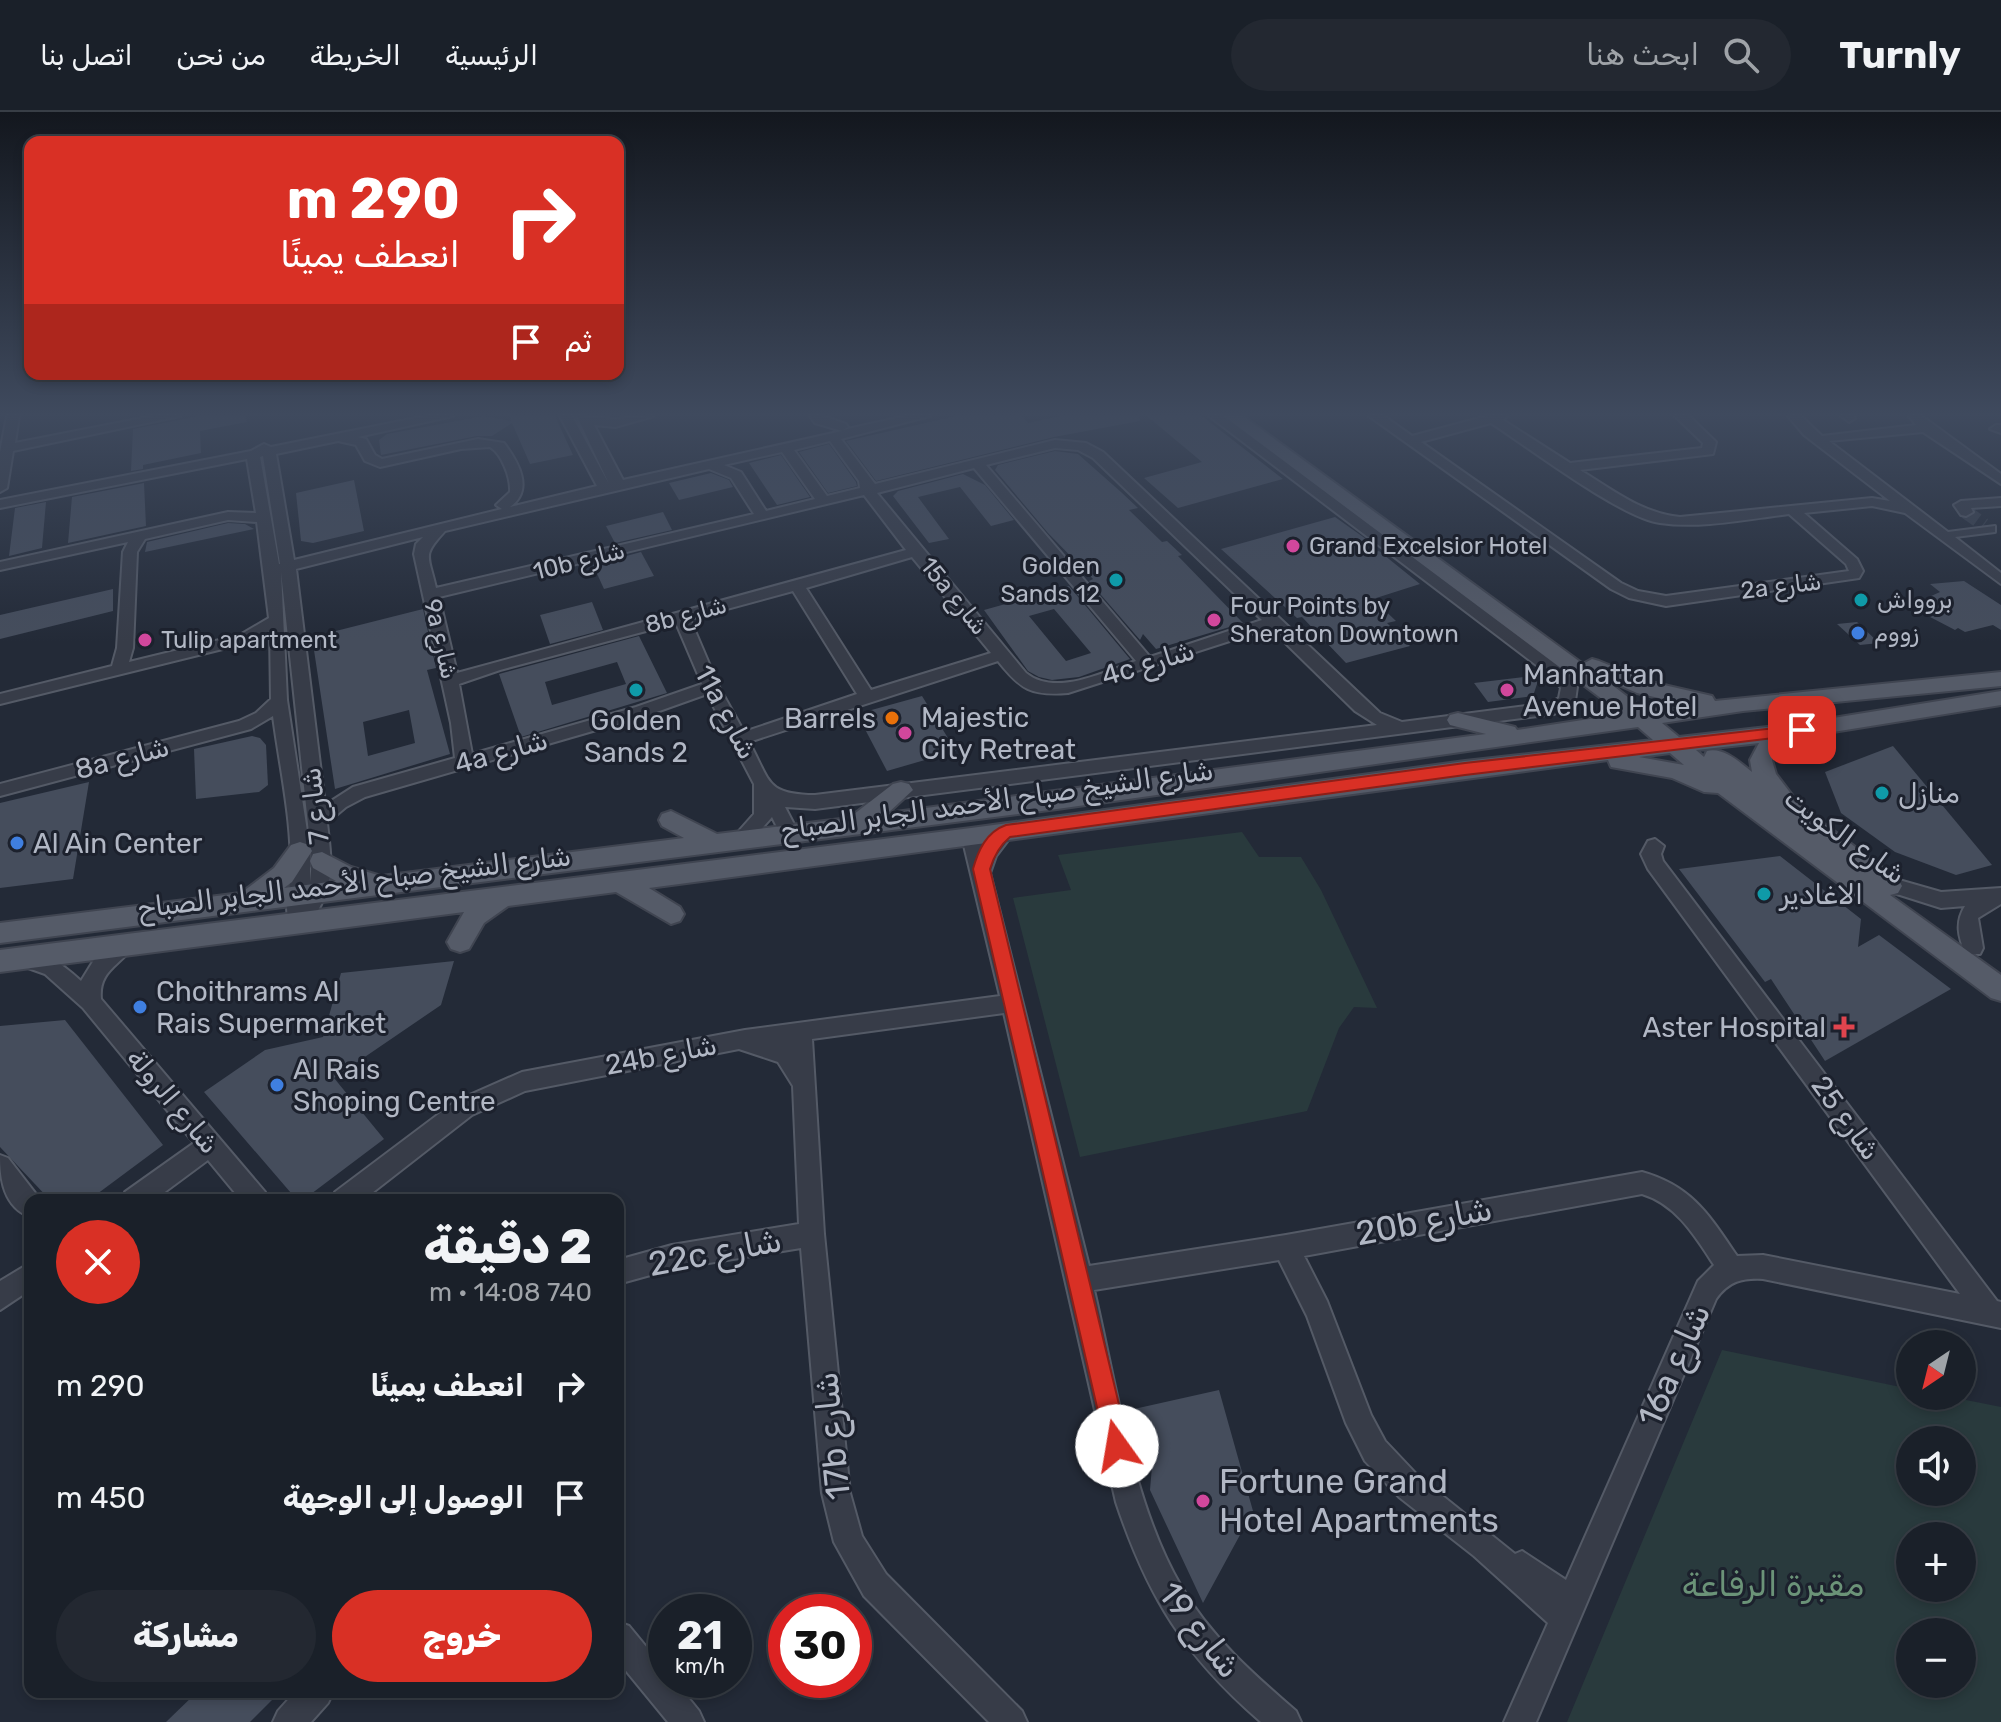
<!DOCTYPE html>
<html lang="ar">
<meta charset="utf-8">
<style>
body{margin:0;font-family:Rubik,"Noto Sans Arabic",sans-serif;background:#232831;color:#f1f3f6;direction:rtl;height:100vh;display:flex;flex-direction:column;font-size:30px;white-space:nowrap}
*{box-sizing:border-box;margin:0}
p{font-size:26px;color:#9fa3a8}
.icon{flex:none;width:44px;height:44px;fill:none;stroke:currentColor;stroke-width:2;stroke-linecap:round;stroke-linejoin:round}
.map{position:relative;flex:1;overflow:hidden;direction:ltr}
.panel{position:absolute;left:24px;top:1082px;width:600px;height:504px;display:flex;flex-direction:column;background:#1a2029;border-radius:16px;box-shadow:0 4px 12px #0003,0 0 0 2px #383e46;direction:rtl}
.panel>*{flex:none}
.hud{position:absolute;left:24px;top:24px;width:600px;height:244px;border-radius:16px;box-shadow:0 4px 12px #0003,0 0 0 2px #383e46;direction:rtl;background:#d93025;color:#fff;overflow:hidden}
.needle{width:52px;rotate:215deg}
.buttons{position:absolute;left:1896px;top:1218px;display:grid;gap:16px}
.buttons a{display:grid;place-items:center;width:80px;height:80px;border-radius:50%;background:#1a2029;box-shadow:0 4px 12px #0003,0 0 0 2px #383e46;font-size:40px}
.speed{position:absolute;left:648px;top:1482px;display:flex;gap:16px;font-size:40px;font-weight:700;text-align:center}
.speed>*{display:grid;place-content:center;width:104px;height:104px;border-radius:50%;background:#1a2029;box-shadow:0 4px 12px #0003,0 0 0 2px #383e46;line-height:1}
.speed small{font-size:20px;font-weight:400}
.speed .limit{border:12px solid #d22;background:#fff;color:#111}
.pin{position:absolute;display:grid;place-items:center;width:68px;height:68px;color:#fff;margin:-34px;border-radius:16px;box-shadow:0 4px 12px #0006}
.me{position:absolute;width:88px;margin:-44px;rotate:347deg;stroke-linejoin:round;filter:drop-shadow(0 0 6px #0008)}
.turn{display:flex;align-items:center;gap:28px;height:168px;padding:0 32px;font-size:36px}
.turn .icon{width:104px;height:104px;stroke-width:2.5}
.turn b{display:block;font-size:56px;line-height:68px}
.then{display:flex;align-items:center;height:76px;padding:0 32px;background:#0003;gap:16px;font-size:30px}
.round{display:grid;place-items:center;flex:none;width:84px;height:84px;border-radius:42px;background:#232831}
.overview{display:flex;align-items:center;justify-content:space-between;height:136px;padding:0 32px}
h1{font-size:48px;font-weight:800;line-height:60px}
.primary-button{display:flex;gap:16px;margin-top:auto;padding:16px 32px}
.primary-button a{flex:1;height:92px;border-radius:48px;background:#d93025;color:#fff;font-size:32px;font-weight:800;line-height:92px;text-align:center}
.primary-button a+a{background:#232831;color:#f1f3f6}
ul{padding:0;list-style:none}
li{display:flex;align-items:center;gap:24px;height:112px;padding:0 32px}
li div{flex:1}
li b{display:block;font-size:30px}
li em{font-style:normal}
header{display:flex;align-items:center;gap:48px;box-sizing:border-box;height:112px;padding:0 40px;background:#1a2029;border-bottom:2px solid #383e46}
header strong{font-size:38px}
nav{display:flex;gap:44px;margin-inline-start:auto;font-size:28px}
.search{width:560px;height:72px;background:#232831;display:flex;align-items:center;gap:20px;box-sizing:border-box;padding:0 28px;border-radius:44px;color:#9fa3a8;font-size:30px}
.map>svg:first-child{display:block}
</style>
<header>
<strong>Turnly</strong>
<div class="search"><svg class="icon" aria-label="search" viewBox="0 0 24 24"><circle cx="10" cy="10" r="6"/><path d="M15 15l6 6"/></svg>ابحث هنا</div>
<nav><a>الرئيسية</a><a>الخريطة</a><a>من نحن</a><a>اتصل بنا</a></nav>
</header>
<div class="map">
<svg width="2001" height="1610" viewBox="0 0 2001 1610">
<rect width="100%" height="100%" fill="#232a37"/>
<g fill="#293a3d" fill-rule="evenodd">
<polygon points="1242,720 1259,745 1301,745 1321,778 1377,896 1354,895 1339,916 1307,999 1080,1045 1013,786 1071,778 1058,743"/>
<path d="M1722 1238 1910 1277V1284H1946L2001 1295V1610H1567ZM1910 1328H1962V1380H1910ZM1910 1424H1962V1476H1910ZM1910 1520H1962V1572H1910Z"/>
</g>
<g fill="#454d5c" fill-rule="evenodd">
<polygon points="199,304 246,304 247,310 200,319 201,341 143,353 143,357 131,359 133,317"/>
<polygon points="483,304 511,309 510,304 555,304 573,343 530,352 512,311 492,324 477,324 381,343 379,328 387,322"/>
<polygon points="956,304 1022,304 1028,311 1060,304 1139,304 1140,309 1054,325 876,369 846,329"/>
<polygon points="1147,304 1202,304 1283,367 1178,396 1144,366 1202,350"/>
<polygon points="829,332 856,370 857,374 828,381 799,340"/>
<polygon points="1055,339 1078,342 1121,380 1138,396 1129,398 1162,430 1167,429 1182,443 1178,444 1243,511 1156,537 1143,522 1140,528 1089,469 1093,467 1048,421 995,358 998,353"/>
<polygon points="781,343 810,385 777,393 749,351"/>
<polygon points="711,361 729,368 733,375 679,388 669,371"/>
<polygon points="963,362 985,373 1014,408 991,414 960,375 918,385 949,427 929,431 893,384 898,379"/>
<polygon points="354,368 364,419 313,431 301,429 296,381"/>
<polygon points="144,371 146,414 68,431 72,385"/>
<polygon points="46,390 42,436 9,444 15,396"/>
<polygon points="663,400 672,418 615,431 606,414"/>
<polygon points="1335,405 1366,427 1365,443 1379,439 1420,472 1373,487 1396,509 1387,511 1410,534 1346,551 1302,505 1297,506 1221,437"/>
<polygon points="228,411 245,412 254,417 145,440 147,430"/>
<polygon points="641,440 654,464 604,477 593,453"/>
<polygon points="1964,469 2001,493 2001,518 1993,513 1965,520 1958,516 1955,518 1909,494 1940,480 1930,472"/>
<path d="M1069 474 1130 547 1079 565 1052 568 1039 565 1028 559 984 498ZM1054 497 1091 541 1066 549 1029 504Z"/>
<polygon points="113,477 113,499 0,527 0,503"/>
<polygon points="592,490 603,518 550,532 540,503"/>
<path d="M423 497 436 556 427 558 450 642 335 677 312 525ZM409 598 415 631 368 644 363 610Z"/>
<polygon points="1857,510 1879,531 1860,533 1837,512"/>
<path d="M639 524 667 581 521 625 499 562ZM617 550 626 572 552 593 545 570Z"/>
<polygon points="1540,563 1533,584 1488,590 1474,571"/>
<polygon points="922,584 956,639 887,659 857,602"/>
<polygon points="252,624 260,626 266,633 268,673 259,680 196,687 194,637"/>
<polygon points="1893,634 1992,753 1956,763 1895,740 1841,701 1825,660"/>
<polygon points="89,670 73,767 0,776 0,691"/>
<polygon points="1780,744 1861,807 1858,835 1879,823 1951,877 1825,949 1771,867 1765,870 1679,757"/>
<polygon points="454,849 441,893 334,966 384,1027 303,1088 297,1088 204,980 265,938 323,925 341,861"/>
<polygon points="65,908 163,1033 89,1088 50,1088 0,1035 0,914"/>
<polygon points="1219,1278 1253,1399 1203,1491 1150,1378 1152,1354 1134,1297"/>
<polygon points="197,1580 280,1580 250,1610 166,1610"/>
</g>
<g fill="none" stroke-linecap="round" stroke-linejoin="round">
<polyline stroke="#383f4c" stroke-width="14" stroke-dasharray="14 7" stroke-linecap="butt" points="1966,400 1984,413"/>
<g stroke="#545a66" stroke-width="4">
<g id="minor">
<polygon points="7,304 19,304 15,331 153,304 180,304 13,339 7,376 0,380 0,340"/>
<path d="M426 304H453L358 325 366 327 375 343 382 347 478 327 504 331C519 351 534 378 510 395L597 374 560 304H572L609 372 577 304 615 307 654 304 615 315 594 313 623 368 842 319 815 311 810 304H823L846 312 848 315 843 318 906 304H930L841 327 875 372 1055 328 1086 331 1103 340 1380 601 1402 610 1550 591 1559 586 1561 576 1552 565 1209 304H1223L1564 557 1577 575 1575 589 1554 602 815 697 785 695 799 722 797 727H783L772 705 747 733 740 735 731 728 754 702V672L707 582 648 603 365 685 346 695 327 711C333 762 334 772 308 817H294C282 796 289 792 290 770 294 716 280 658 273 604L251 617 0 684V672L239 609 256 601 271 587 270 519 251 530 0 592V582L112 554 117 536 123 440 128 430 0 458V450L228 400 256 401 247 347 0 396V388L251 339 264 332 271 335ZM338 329 356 333 365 349 380 355 461 337 490 335C502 342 511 366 510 380L496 393 502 397 294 448 276 342ZM830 329 859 369 860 376 827 384 794 338ZM1055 336 1078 338 1093 346 1262 508 1150 545 986 353ZM782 340 815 387 766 399 741 360 724 353ZM263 344 280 452H279L260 345ZM974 356 1136 549C1103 560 1056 585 1026 561L877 381ZM709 357 731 366 754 402 436 476C429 443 421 445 445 419ZM864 383 906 438 457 561 439 485ZM228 408 257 410 269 506 240 523 129 550 133 536 137 440 145 427ZM423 425 416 432 414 442 451 611 455 646 353 675 325 693 296 457ZM912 445 991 541 871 578 806 476ZM281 460 312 749 310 770V739L287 588ZM793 479 857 582 744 620 719 575 690 507ZM676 511 702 572 636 595 472 642 459 572 500 558ZM1270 516 1355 599 1377 613 815 683C765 682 771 670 749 630L998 549C1021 578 1031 584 1068 581Z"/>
<path d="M1369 304H1384L1412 324 1487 304H1508L1503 308 1570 351 1702 336 1703 331 1675 304H1689L1716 330 1713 342 1580 358C1613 378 1641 401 1680 405L1872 386 1890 389 1804 323 1788 304H1801L1822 324 1916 313 1909 304H1922L2001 362V372L1923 320 1829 329 1948 420 1995 414V420L1955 425 2001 461V472L1905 401 1872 394 1804 401 1857 447 1863 459 1859 466 1666 494 1629 486 1611 477ZM1491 311C1528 335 1621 406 1660 411 1701 417 1747 407 1789 402L1846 452 1849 459 1666 484 1638 479 1621 471 1421 330Z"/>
<polygon points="1841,304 1854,304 1855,306 1849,310"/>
<polygon points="1996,313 2001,313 2001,321 1990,317"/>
<polygon points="2001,386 2001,394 1971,396 1973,400 1966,404 1961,403 1954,393 1961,389"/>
<path d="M1006 712 1015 719 996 744 990 761 1089 1154 1286 1123 1642 1060C1692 1074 1709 1103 1737 1144L1763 1143 1960 1182 1648 757 1641 742 1648 729 1655 727 1664 734 1661 742 1663 749 1997 1189 2001 1190V1216L1763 1167C1742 1166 1729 1169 1716 1187L1536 1610H1504L1548 1511 1474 1444 1399 1385 1365 1349 1346 1311 1307 1204 1279 1148 1094 1178C1116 1271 1133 1393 1181 1474 1210 1524 1253 1562 1296 1599L1301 1610H1261C1184 1543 1148 1486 1116 1390L1004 901 812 927 824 1122 850 1381 862 1424 886 1462 1022 1599 1027 1610H989L864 1484 834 1430 822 1381 801 1136 672 1157 618 1172V1148L672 1133 799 1112 793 974 778 950 739 937 525 979 472 1003 363 1088H332L335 1080 456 989 522 960 745 918 1000 884 962 725 964 720H978L983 733 999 714ZM1642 1082C1676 1092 1695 1124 1714 1153L1698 1169 1566 1468 1522 1439 1515 1442 1419 1365 1385 1329 1371 1303 1327 1189 1304 1144Z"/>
<path d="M1885 764 1941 780 2001 776V792L1978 806 1983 836 1980 842H1966C1958 825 1955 810 1965 794L1941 796 1878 776 1875 771 1878 766Z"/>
<path d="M125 823 132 825 135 831C123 853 98 857 101 887L265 1080 268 1088H241L208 1048 154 1088H122L125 1080 194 1031 83 896 45 862 17 852 14 846 17 840C39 833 66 855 81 869L97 843Z"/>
<path d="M0 1043 8 1046 39 1086 30 1088V1105C4 1095 0 1068 0 1043Z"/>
<polygon points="30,1151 30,1178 0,1198 0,1169"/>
<polygon points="618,1510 629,1514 666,1559 666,1568 674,1568 699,1599 704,1610 668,1610 618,1549"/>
<polygon points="295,1580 333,1580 328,1591 311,1610 273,1610 278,1599"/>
</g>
</g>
<g stroke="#404551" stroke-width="4">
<path id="major" d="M1224 304H1243L1583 552 1592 547 1599 549 1651 570 1712 584 1715 589 2001 560V574L1743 599 1662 611 1679 625 1802 611 2001 579V593L1802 625 1777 639 1772 648 1776 662 1792 683 1790 686 1898 767 1902 774 1898 781 1890 783 2001 863V889L1991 886 1718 681 1704 680 1672 666 1611 655 1608 648 649 776 680 795 684 802 680 809 671 812 616 780 508 794 484 811 469 837 460 840 451 837 447 830 464 800 0 860V838L971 716 1465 649 1653 628 1638 615 1057 697 0 831V811L241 781 274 756 291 733 300 730 309 733 312 739 292 770 284 776 336 769 313 756 310 749 313 742 322 740 351 755 381 764 684 726 662 714 659 708 662 702 671 699 717 722 849 706 893 672 901 670 909 672 913 678 888 701 1486 622 1450 613 1447 608 1450 603 1458 601 1515 615 1517 618 1622 602ZM1603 566 1637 581 1689 593 1646 599ZM1759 631 1750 648 1752 660C1739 650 1724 635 1707 639L1704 645 1696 638ZM1670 641 1684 653 1639 645Z"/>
</g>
<use href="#minor" fill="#373c48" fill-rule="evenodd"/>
<use href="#major" fill="#555b68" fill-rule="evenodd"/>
</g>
<linearGradient id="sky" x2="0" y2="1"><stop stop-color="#13171e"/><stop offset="0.57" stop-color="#3f4a5e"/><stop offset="1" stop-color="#3f4a5e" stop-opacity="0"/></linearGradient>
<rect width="2001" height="530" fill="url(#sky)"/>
<path fill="#d93025" stroke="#8d1f18" stroke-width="2" d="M1802 613 1808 614V622L1465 663 1010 725C999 734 994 744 990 757L1129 1334 1126 1343 1117 1347 1108 1343 973 757C978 739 986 720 1006 713L1465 651Z"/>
<g fill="#d1479c" stroke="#1c212d" stroke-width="3">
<circle cx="1293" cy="434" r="8"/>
<circle cx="1214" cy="508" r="8"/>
<circle cx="145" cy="528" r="8"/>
<circle cx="1507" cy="578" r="8"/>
<circle cx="905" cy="621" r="8"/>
<circle cx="1203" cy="1389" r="8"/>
</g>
<g fill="#0f9aa8" stroke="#1c212d" stroke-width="3">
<circle cx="1116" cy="468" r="8"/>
<circle cx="1861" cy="488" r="8"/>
<circle cx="636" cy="578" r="8"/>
<circle cx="1882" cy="681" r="8"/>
<circle cx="1764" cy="782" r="8"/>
</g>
<g fill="#3f7fe0" stroke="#1c212d" stroke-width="3">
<circle cx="1858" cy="521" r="8"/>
<circle cx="17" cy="731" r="8"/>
<circle cx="140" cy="895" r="8"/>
<circle cx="277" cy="973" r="8"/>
</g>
<circle fill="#e8710a" stroke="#1c212d" stroke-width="3" cx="892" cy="606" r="8"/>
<path fill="#e0444e" stroke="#1c212d" stroke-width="3" d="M1840 903h8v8h8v8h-8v8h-8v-8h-8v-8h8z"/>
<g text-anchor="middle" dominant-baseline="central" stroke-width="6" stroke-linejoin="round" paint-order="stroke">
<g font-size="24" fill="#b1b7c4" stroke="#1c212d" text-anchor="start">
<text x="1309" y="434">Grand Excelsior Hotel</text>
<text x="1100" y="454" text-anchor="end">Golden<tspan x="1100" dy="28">Sands 12</tspan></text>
<text x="1877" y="488">بروواش</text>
<text x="1230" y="494">Four Points by<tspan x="1230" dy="28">Sheraton Downtown</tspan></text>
<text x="1874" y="521">زووم</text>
<text x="161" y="528">Tulip apartment</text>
</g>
<g font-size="24" fill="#b1b7c4" stroke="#1c212d">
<text transform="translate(579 449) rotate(-14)">10b شارع</text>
<text transform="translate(1781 474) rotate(-7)">2a شارع</text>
<text transform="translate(954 484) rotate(51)">15a شارع</text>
<text transform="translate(686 503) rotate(-15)">8b شارع</text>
<text transform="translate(441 527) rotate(77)">9a شارع</text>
</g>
<g font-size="28" fill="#b1b7c4" stroke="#1c212d">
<text transform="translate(1148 551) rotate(-17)">4c شارع</text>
<text transform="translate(726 600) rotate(62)">11a شارع</text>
<text transform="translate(501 640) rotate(-16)">4a شارع</text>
<text transform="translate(122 646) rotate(-15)">8a شارع</text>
<text transform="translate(997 688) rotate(-8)">شارع الشيخ صباح الأحمد الجابر الصباح</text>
<text transform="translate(315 694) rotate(-97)">شارع 7</text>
<text transform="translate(1845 724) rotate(36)">شارع الكويت</text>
<text transform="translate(354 770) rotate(-7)">شارع الشيخ صباح الأحمد الجابر الصباح</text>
<text transform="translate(661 943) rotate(-11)">24b شارع</text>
<text transform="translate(173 989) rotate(50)">شارع الرولة</text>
<text transform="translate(1846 1006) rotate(54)">شارع 25</text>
</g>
<g font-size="28" fill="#b1b7c4" stroke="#1c212d" text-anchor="start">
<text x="1523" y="562">Manhattan<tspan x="1523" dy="32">Avenue Hotel</tspan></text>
<text x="921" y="605">Majestic<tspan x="921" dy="32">City Retreat</tspan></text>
<text x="876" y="606" text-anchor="end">Barrels</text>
<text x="636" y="608" text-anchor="middle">Golden<tspan x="636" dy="32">Sands 2</tspan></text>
<text x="1898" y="681">منازل</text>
<text x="33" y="731">Al Ain Center</text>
<text x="1780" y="782">الاغادیر</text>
<text x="156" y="879">Choithrams Al<tspan x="156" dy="32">Rais Supermarket</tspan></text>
<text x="1826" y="915" text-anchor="end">Aster Hospital</text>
<text x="293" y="957">Al Rais<tspan x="293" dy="32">Shoping Centre</tspan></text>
</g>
<g font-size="34" fill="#b1b7c4" stroke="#1c212d">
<text transform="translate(1424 1109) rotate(-11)">20b شارع</text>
<text transform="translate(715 1140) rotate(-11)">22c شارع</text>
<text transform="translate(1674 1253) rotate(-66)">16a شارع</text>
<text transform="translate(832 1324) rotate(-96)">17b شارع</text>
<text transform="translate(1200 1518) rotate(52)">شارع 19</text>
</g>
<g font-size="34" fill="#b1b7c4" stroke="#1c212d" text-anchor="start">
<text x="1219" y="1369">Fortune Grand<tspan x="1219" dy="39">Hotel Apartments</tspan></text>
</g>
<g font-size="34" fill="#6b9378" stroke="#1c212d">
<text x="1773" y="1472">مقبرة الرفاعة</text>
</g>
</g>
</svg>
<div class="buttons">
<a><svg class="needle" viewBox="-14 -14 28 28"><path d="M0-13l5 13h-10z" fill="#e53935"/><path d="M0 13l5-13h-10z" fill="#9fa3a8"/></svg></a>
<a><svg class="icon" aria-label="sound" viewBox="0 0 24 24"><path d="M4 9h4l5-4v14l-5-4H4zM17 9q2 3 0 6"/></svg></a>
<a>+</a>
<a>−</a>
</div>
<div class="speed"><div>21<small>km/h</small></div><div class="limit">30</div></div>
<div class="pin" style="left:1802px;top:618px;background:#d93025"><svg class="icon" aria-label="arrive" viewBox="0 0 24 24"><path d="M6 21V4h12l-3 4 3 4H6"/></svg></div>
<svg class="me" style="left:1117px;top:1334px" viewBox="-20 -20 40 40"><circle r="19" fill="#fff"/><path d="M0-13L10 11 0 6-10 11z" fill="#d93025"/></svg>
<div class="hud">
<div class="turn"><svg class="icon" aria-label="right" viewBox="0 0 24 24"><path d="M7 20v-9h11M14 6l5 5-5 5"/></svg><div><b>290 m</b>انعطف يمينًا</div></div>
<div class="then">ثم<svg class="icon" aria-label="arrive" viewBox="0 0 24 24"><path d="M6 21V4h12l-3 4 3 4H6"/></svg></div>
</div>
<section class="panel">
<div class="overview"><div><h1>2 دقيقة</h1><p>740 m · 14:08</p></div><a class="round" style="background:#d93025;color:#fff"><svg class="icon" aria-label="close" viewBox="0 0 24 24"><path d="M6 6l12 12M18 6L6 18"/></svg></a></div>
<ul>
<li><svg class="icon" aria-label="right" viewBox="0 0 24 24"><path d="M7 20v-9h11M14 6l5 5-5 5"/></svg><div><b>انعطف يمينًا</b></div><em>290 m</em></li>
<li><svg class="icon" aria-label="arrive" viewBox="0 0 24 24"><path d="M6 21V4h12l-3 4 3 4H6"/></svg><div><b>الوصول إلى الوجهة</b></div><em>450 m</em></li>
</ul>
<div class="primary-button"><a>خروج</a><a>مشاركة</a></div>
</section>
</div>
